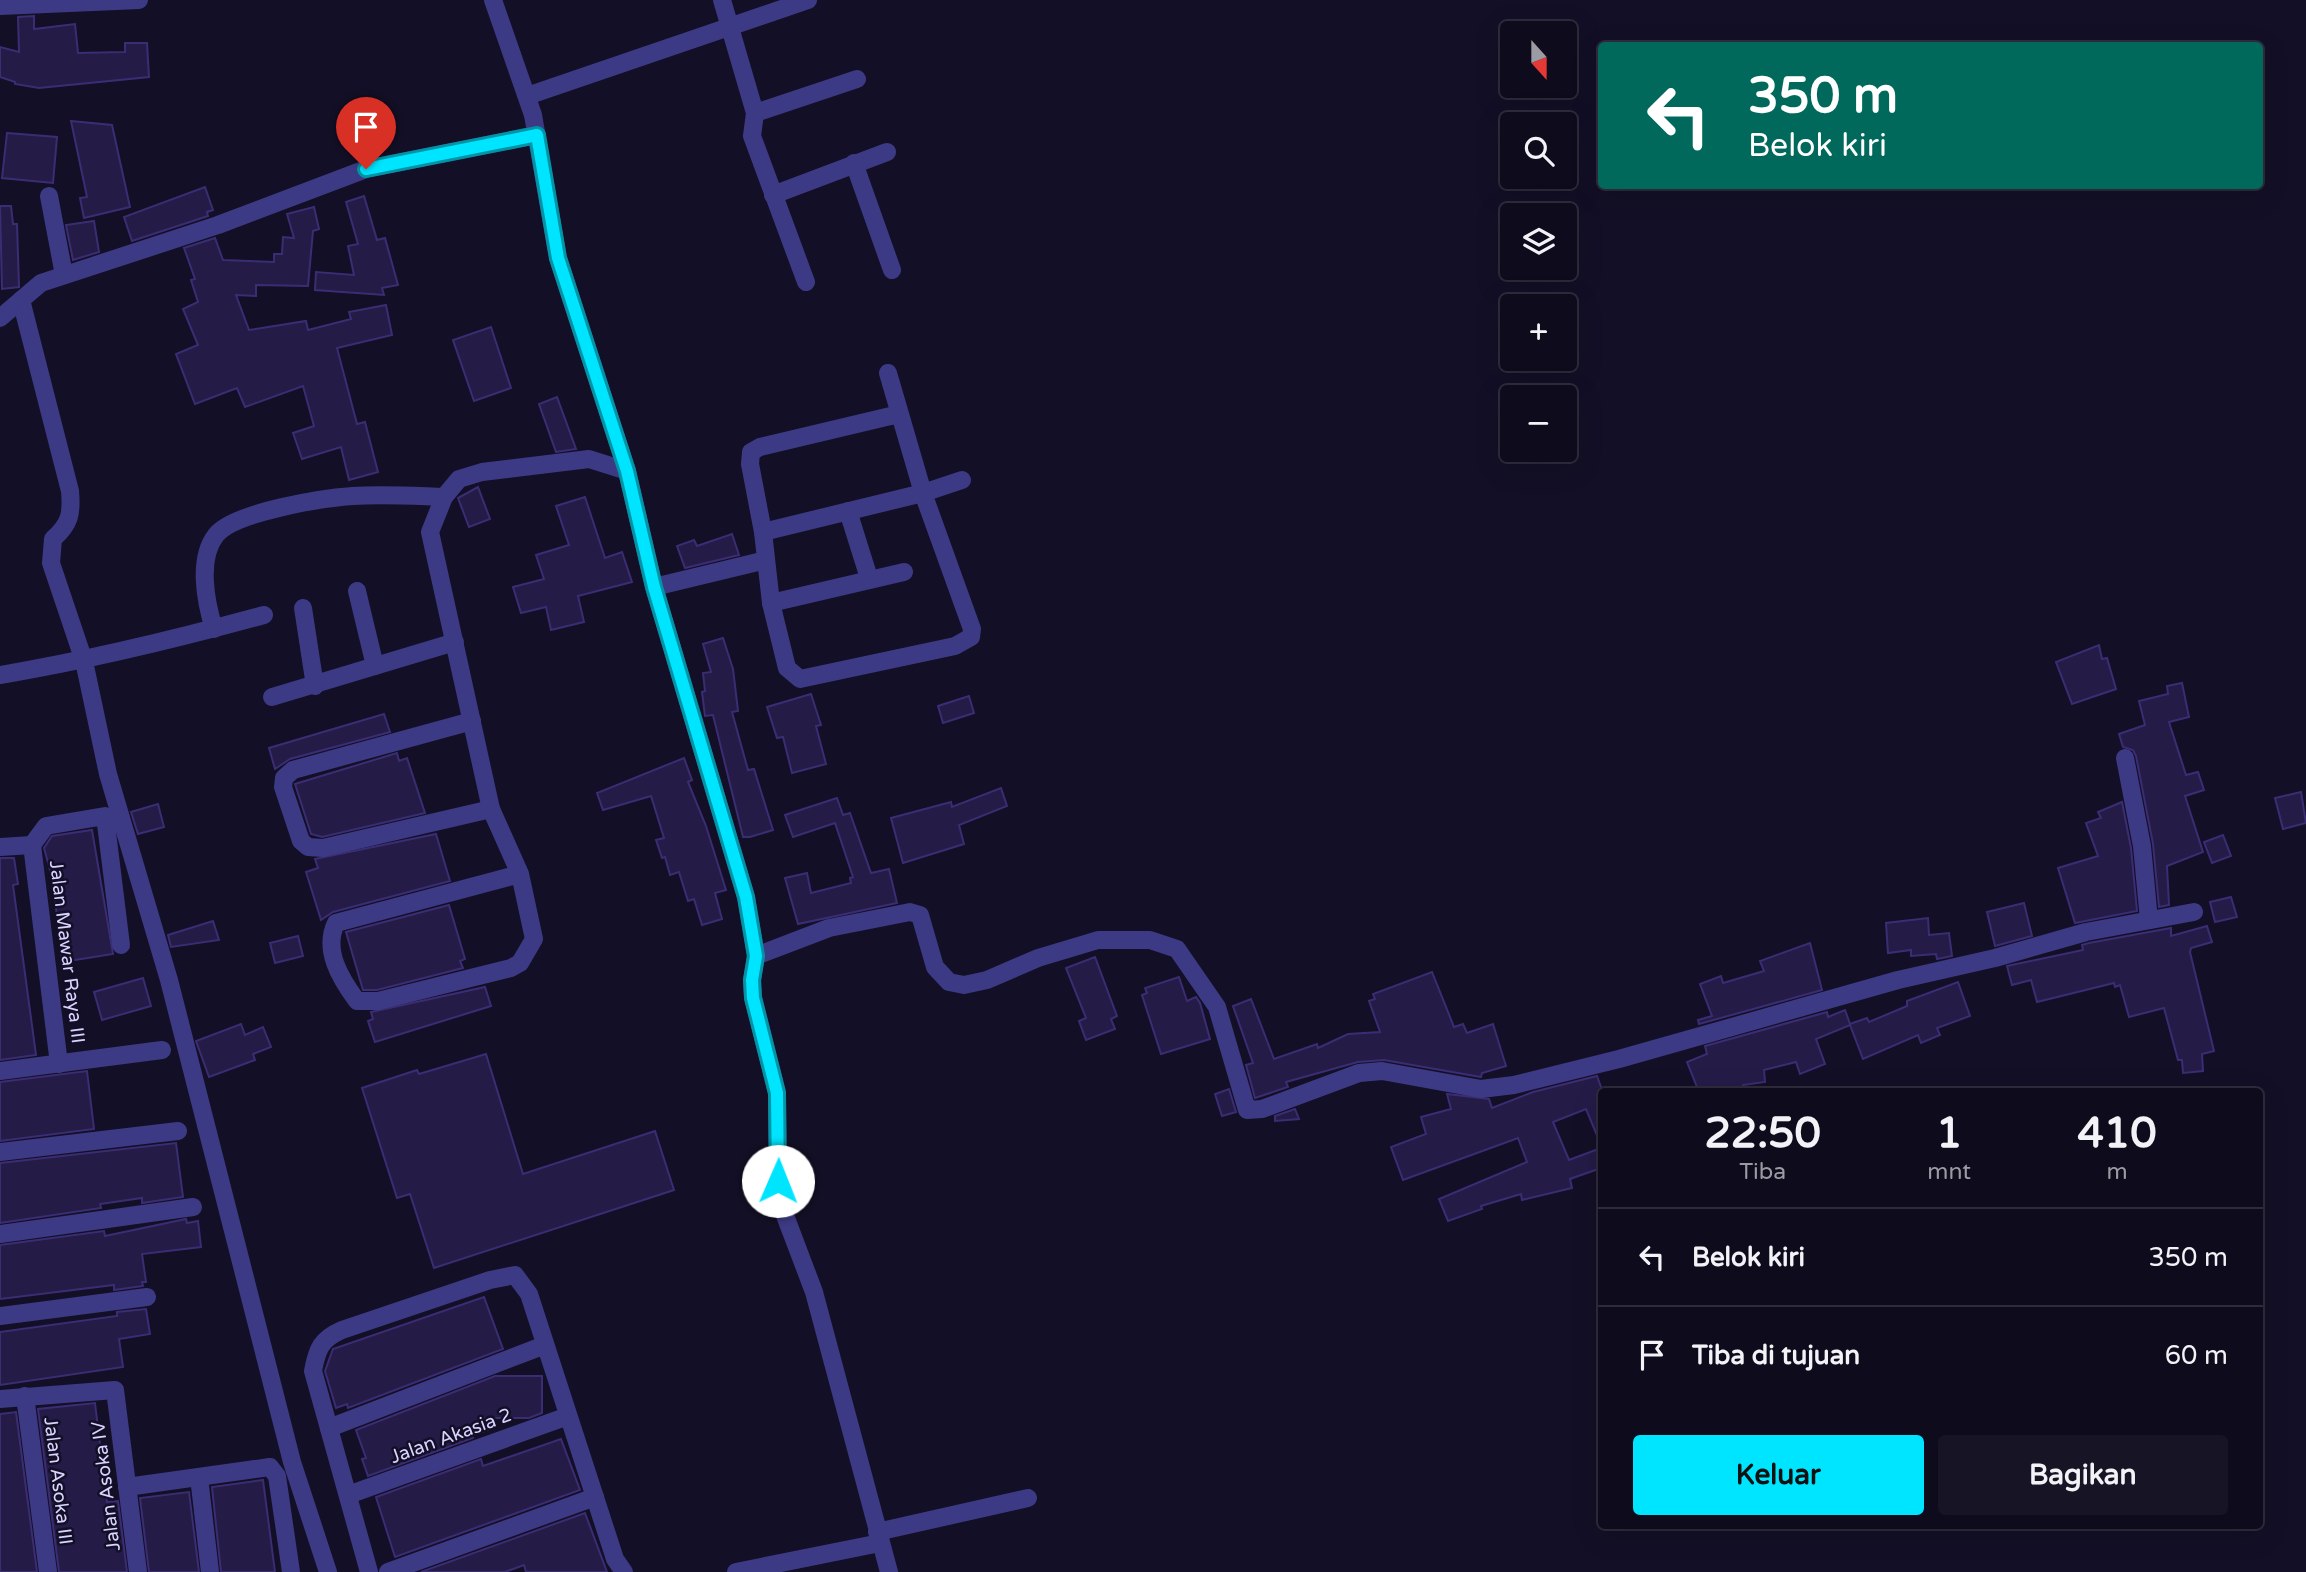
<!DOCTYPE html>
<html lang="id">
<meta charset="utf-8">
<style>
body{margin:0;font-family:"Varela Round",sans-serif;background:#171425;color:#f1f3f6;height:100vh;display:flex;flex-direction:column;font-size:26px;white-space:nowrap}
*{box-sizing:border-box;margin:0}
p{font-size:23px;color:#9b9ba3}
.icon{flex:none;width:38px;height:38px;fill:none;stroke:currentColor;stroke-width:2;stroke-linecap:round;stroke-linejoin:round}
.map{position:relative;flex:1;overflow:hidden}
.panel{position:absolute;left:1598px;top:1088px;width:665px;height:441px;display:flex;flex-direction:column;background:#0e0b1c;border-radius:7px;box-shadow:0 7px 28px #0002,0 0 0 2px #2e2b3b}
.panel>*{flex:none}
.guide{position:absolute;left:1598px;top:42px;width:665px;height:147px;border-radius:7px;box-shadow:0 7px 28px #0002,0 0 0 2px #2e2b3b;background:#00695c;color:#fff;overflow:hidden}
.needle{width:46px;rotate:159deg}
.tools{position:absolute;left:1500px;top:21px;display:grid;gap:14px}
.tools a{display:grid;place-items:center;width:77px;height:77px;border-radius:7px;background:#0e0b1c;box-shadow:0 7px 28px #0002,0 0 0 2px #2e2b3b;font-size:35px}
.pin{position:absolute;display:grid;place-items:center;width:60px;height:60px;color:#fff;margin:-72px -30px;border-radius:50% 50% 50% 0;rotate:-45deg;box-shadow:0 0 7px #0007}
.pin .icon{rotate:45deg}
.me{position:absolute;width:77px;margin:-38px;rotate:1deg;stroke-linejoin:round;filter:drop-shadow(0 0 5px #0008)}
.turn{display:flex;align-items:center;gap:24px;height:147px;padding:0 35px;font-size:32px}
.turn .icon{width:91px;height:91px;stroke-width:2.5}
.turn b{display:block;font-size:49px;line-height:60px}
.eta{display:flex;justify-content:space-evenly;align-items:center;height:119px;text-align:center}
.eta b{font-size:42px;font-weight:700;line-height:49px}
.button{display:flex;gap:14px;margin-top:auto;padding:14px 35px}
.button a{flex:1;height:80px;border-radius:7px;background:#00e5ff;color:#111;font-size:28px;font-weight:700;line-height:80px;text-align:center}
.button a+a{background:#171425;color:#f1f3f6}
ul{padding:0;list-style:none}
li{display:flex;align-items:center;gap:21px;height:98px;padding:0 35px;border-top:2px solid #2e2b3b}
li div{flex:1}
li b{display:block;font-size:26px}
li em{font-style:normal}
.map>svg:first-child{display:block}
</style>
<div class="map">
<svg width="2306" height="1572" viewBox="0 0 2306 1572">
<rect width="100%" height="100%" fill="#130f26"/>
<g fill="#241b47" stroke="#3b2d73" stroke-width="2">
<polygon points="34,16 34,29 75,24 78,53 125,52 125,43 147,43 149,77 39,88 15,84 15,82 0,77 0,47 19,52 18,17"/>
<polygon points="71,121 112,125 130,207 84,218 80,198 87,197"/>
<polygon points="7,133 57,137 53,183 2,178"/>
<polygon points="205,187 213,210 207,212 208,216 132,241 124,217"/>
<polygon points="364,196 377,240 385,238 398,285 382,288 384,295 315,290 316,272 354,275 348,246 358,244 346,202"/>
<polygon points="0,206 11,206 13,224 17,224 19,287 2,289"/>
<polygon points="314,207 319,229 313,231 308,286 256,285 256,296 236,295 249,330 306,321 308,330 351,319 349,312 386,305 392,335 337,348 357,424 365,422 378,472 349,480 341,447 302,459 293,433 314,426 303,386 245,407 237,388 195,404 176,354 198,345 183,309 198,302 191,280 195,279 184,248 215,238 223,260 274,262 274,254 282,254 283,237 294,238 287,214"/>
<polygon points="94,221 99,252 73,260 66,225"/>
<polygon points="491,327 511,388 474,401 453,340"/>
<polygon points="557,397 576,449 556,452 539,404"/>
<polygon points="478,487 490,519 469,527 458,498"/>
<polygon points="585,497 605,558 622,552 632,582 578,596 584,622 551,630 546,607 521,613 513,587 544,579 536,555 569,545 556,506"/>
<polygon points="732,534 739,555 685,568 677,546 694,540 697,546"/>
<polygon points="723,638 733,669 738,711 732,712 748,770 754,769 773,830 750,837 743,837 713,715 705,716 702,692 705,691 703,673 711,672 703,644"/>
<polygon points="2099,645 2102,659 2107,658 2116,689 2072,704 2056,662"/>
<polygon points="2182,683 2189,717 2169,722 2186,775 2198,772 2204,790 2185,796 2203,852 2167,866 2169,905 2159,907 2153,844 2136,756 2133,750 2123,747 2119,734 2145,725 2139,701 2168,694 2167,686"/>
<polygon points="811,694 821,725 816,726 826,764 792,773 783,737 777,738 767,707"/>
<polygon points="969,696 974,713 943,723 938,706"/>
<polygon points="384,714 390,732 290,759 275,769 269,748"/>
<polygon points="397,753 399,761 407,758 425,813 322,837 311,834 295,784"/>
<polygon points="684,758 692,780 688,782 706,826 726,890 715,893 722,919 702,925 694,899 688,901 679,872 670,875 665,857 662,858 656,840 664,838 651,796 603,810 597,793"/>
<polygon points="1001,788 1007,806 959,825 964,844 903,863 891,818 951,802 952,807"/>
<polygon points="2301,792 2306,823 2283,829 2275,798"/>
<polygon points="837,798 843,815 850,813 871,873 889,869 897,903 798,924 785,878 807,873 811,893 851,883 850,878 853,877 835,823 793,837 785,815"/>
<polygon points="2122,802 2131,848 2137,911 2075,923 2058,868 2098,856 2086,823 2101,818 2098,812"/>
<polygon points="158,804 164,827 138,834 131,812"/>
<polygon points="92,830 113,954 62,962 53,881 44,848 52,836"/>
<polygon points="436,834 450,881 333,912 321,920 306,872 318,868 315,859"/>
<polygon points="2223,835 2231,856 2212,863 2204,842"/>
<polygon points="0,858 14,858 18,884 13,885 36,1055 0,1060"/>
<polygon points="2231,897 2237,917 2215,922 2210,902"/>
<polygon points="2024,903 2032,936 1995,946 1987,912"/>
<polygon points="449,905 465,959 460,961 463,968 377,990 363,990 346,932"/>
<polygon points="1928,918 1929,935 1949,933 1952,956 1937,959 1936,954 1911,956 1911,950 1888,953 1886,923"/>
<polygon points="213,921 219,940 171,947 168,935"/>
<polygon points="2207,926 2212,942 2191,948 2190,952 2214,1051 2202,1054 2203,1071 2183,1073 2182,1060 2178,1060 2164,1008 2129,1017 2120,985 2115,987 2114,983 2037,1002 2031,980 2012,985 2007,966 2083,950 2082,945 2089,943 2171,928 2171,936"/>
<polygon points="298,936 303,956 275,963 270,943"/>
<polygon points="1810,943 1822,990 1699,1024 1698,1020 1712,1016 1700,984 1721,976 1723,983 1764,971 1760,961"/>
<polygon points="1095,957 1117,1016 1111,1019 1115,1029 1086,1040 1079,1021 1086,1018 1066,968"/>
<polygon points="1432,972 1454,1027 1463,1024 1467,1033 1493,1024 1506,1066 1482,1073 1481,1077 1384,1060 1358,1062 1286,1082 1288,1087 1255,1098 1246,1065 1253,1063 1233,1006 1251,999 1274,1059 1317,1044 1318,1048 1348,1034 1380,1032 1369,1001 1375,999 1373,994"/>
<polygon points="1179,977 1187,1001 1196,997 1200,1003 1210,1039 1161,1054 1142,995 1147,993 1145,988"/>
<polygon points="143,978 151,1006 102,1020 94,992"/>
<polygon points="1958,982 1970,1016 1937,1028 1940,1035 1921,1043 1918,1035 1863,1059 1850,1025 1816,1039 1825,1064 1800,1074 1796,1062 1764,1070 1765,1082 1743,1085 1745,1092 1699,1092 1687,1062 1707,1054 1705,1046 1827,1012 1828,1017 1845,1010 1850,1024 1867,1018 1869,1022 1907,1006 1907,1001"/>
<polygon points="485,987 491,1006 375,1042 368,1021 373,1019 371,1012"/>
<polygon points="241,1024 245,1035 263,1027 271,1047 253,1054 255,1060 209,1077 196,1041"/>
<polygon points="486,1054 523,1174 655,1131 674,1190 434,1268 410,1194 397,1198 362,1088 417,1070 419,1074"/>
<polygon points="87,1071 94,1129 0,1141 0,1082"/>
<polygon points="1597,1076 1601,1087 1601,1145 1586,1109 1553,1122 1569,1160 1601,1148 1601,1168 1570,1179 1572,1188 1522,1200 1521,1194 1481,1206 1482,1209 1448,1221 1439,1199 1527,1162 1518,1138 1403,1180 1391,1147 1426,1134 1421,1117 1451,1109 1447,1094 1489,1099 1492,1108 1533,1092"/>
<polygon points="1229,1089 1236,1112 1222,1116 1215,1094"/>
<polygon points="1295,1109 1299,1119 1275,1121 1275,1116"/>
<polygon points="176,1143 183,1197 142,1203 142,1198 100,1204 101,1208 0,1223 0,1163"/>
<polygon points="186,1219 187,1223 198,1221 201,1247 142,1254 146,1282 142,1282 143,1286 114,1290 114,1285 0,1299 0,1245 104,1231 105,1236"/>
<polygon points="484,1297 503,1349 348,1408 347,1404 336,1408 325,1371 333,1349"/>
<polygon points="146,1309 150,1334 119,1339 123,1367 0,1385 0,1332 117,1316 117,1312"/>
<polygon points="495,1376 542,1376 542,1413 529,1418 485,1418 488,1430 472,1435 473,1438 368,1476 362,1459 366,1458 356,1430"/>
<polygon points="95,1403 107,1502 118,1501 127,1572 59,1572 38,1409"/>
<polygon points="16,1412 37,1572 0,1572 0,1414"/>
<polygon points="561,1439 580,1490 395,1557 376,1497 481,1459 483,1466"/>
<polygon points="263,1480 275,1572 221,1572 212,1487"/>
<polygon points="189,1492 199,1572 149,1572 140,1498"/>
<polygon points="585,1513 607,1572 526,1572 524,1565 505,1572 421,1572"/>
</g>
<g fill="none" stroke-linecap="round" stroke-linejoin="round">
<g stroke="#3d3a85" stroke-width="18">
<polyline points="493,0 533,115 558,258 627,471 654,587 746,897 756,956 752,980 753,997 777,1093 778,1197 814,1292 889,1572"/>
<polyline points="722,0 755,113 752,136 806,282"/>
<polyline points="0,6 139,0"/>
<polyline points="527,96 808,0"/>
<polyline points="755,113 857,79"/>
<polyline points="854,163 892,270"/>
<polyline points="773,195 887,152"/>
<polyline points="49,196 64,275"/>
<path d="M21 300 70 491C72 514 70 524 53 539L51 563 84 661 108 774 169 980 292 1462 328 1572"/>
<polyline points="0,318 41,283 218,225 366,169 537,135"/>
<polyline points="888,373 923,493 972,629 971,637 955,646 800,679 787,668 771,603 763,532 750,464 751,452 760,447 899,414"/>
<polyline points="848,511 869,578"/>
<polyline points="763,532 923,493 962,480"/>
<polyline points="654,587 766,560"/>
<polyline points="357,591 375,666"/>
<polyline points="771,603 904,572"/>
<polyline points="303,608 315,686"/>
<path d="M214 629C206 603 197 559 216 535 234 512 323 498 353 496 383 494 414 496 444 497"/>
<path d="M0 675C90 660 176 639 264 615"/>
<polyline points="272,697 455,642"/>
<polyline points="472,721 293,770 284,778 283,787 301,841 308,847 323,848 491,809"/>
<polyline points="2125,758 2142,846 2149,920"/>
<polyline points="32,845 59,1064"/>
<polyline points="32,845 46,826 105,816 121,945"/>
<polyline points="0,847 32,845"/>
<path d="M520 874 336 923C323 950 340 978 357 1001H378L511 968 520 963 534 939 520 874 491 809 430 532 444 497 459 479 482 472 589 459 627 471"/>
<polyline points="756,956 829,928 910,912 920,915 935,967 949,982 964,985 987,980 1038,958 1098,940 1150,940 1177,949 1217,1007 1247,1110 1262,1109 1359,1073 1382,1071 1481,1089 1514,1085 1619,1059 1898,980 1995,958 2086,932 2194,912"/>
<polyline points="0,1071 162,1050"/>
<polyline points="0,1152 178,1131"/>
<polyline points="0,1234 193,1207"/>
<polyline points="0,1316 147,1297"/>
<polyline points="25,1396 48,1572"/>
<polyline points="0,1399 115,1390 138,1572"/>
<polyline points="329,1428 545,1345"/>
<polyline points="199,1477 210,1572"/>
<polyline points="127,1487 270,1467 277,1476 291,1572"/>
<polyline points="348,1495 568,1416"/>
<polyline points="877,1532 1028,1498"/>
<path d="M369 1572 313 1371C317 1349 321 1339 342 1330L490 1280 515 1275 529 1294 615 1559 624 1572"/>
<polyline points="388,1572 595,1497"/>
<polyline points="736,1572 880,1543"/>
</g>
</g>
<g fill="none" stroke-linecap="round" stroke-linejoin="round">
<g stroke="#0095a6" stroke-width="18">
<polyline id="route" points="366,169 537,135 558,258 627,471 654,587 746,897 756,956 752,980 753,998 777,1093 778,1181"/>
</g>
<use href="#route" stroke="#00e5ff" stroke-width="12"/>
</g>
<g text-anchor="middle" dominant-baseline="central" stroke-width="5" stroke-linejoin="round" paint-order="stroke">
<g font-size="19" fill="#d9d4ff" stroke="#130f26">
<text transform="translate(67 952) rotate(83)">Jalan Mawar Raya III</text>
<text transform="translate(451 1436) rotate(-20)">Jalan Akasia 2</text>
<text transform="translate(58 1481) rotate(83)">Jalan Asoka III</text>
<text transform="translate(106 1486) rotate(-97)">Jalan Asoka IV</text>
</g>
</g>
</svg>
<div class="tools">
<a><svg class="needle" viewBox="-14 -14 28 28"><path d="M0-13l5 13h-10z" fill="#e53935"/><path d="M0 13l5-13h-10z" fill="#9b9ba3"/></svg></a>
<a><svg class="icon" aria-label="search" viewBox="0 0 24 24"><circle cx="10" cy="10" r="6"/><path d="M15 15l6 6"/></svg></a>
<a><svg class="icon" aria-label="layers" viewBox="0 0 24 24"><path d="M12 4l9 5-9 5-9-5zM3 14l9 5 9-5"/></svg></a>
<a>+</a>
<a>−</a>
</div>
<div class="pin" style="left:366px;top:169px;background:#d93025"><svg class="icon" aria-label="arrive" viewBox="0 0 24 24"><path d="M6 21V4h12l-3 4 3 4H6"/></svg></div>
<svg class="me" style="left:778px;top:1181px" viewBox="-20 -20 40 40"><circle r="19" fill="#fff"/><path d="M0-13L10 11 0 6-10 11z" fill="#00e5ff"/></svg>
<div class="guide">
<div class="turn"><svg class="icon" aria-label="left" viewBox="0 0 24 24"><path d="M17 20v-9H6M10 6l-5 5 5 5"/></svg><div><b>350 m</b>Belok kiri</div></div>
</div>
<section class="panel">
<div class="eta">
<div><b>22:50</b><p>Tiba</p></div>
<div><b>1</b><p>mnt</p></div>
<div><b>410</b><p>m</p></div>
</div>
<ul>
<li><svg class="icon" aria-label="left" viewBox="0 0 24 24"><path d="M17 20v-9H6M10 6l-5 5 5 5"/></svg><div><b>Belok kiri</b></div><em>350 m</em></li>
<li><svg class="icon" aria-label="arrive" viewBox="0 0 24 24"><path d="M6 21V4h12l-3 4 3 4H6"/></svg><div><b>Tiba di tujuan</b></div><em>60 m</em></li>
</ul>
<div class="button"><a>Keluar</a><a>Bagikan</a></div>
</section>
</div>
